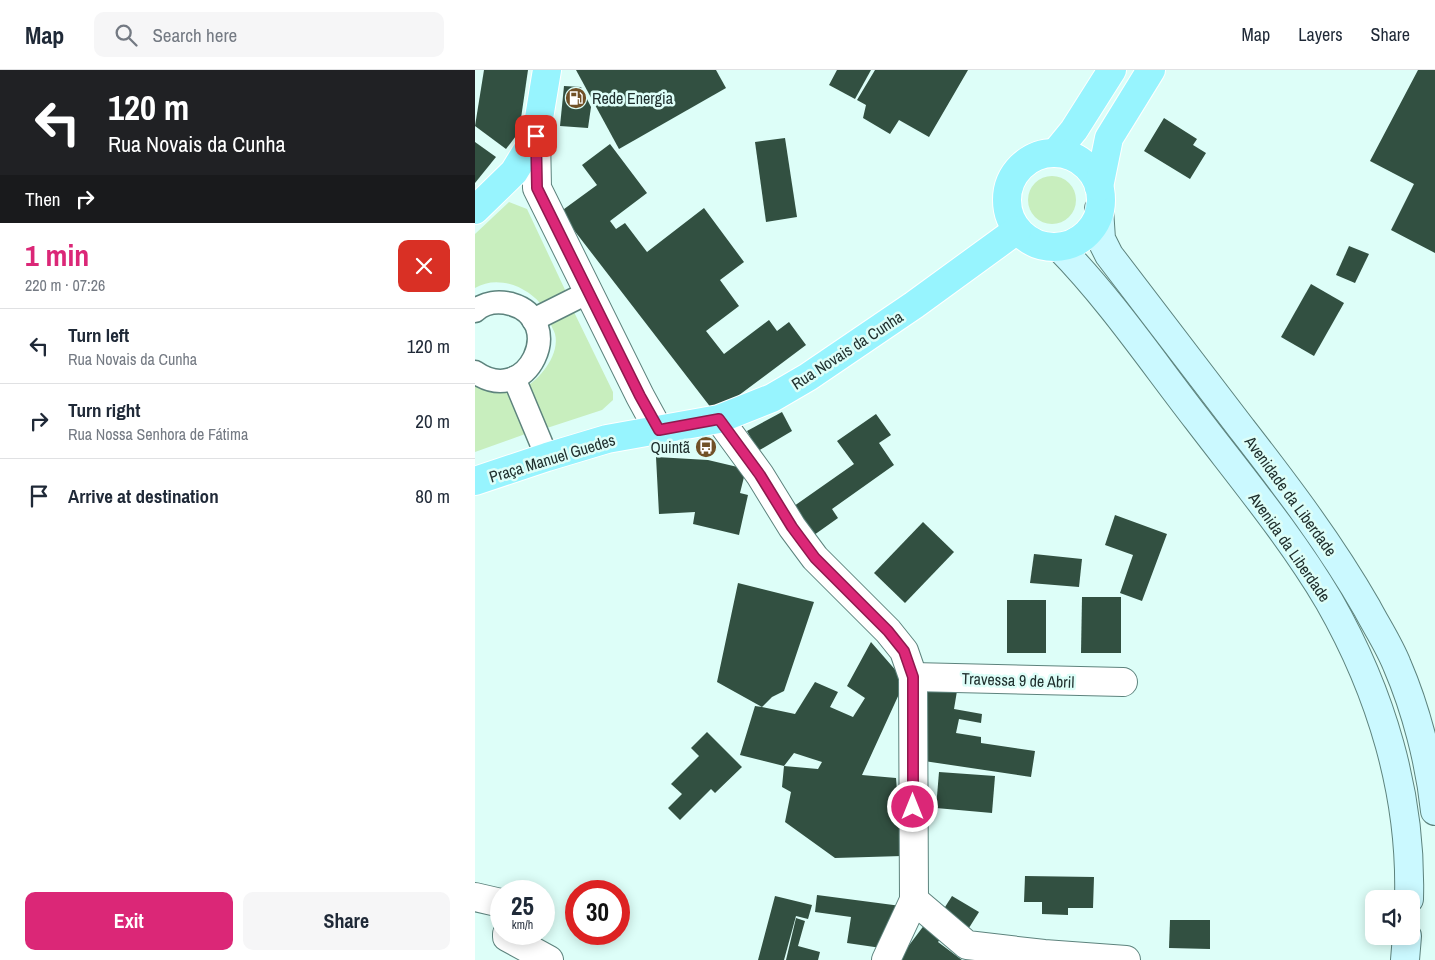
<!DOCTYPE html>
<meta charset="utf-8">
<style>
body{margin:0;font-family:"Archivo Narrow",sans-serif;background:#f6f6f7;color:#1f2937;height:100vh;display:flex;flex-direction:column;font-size:19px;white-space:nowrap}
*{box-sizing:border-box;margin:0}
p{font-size:16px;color:#747a83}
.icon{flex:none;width:28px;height:28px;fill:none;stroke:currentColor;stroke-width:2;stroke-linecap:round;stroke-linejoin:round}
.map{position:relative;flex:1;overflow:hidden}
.sheet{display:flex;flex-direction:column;background:#fff;width:475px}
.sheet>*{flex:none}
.guide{background:#202124;color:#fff;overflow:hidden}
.tools{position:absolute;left:890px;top:820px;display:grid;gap:10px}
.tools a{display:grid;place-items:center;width:55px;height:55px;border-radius:10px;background:#fff;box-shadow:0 2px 12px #0003;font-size:25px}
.speed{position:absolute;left:15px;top:810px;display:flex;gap:10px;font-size:25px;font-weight:700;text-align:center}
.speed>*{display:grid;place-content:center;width:65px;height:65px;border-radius:50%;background:#fff;box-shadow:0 2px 12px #0003;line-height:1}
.speed small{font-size:12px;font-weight:400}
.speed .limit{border:8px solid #d22;background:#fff;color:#111}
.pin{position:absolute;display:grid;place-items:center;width:42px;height:42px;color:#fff;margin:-21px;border-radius:10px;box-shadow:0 2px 8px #0006}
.me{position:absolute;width:55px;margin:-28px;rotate:0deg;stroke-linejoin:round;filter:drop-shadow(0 0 4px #0008)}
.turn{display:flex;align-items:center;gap:18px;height:105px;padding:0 25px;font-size:22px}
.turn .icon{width:65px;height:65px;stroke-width:2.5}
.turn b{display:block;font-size:35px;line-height:42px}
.then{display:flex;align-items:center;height:48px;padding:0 25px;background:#0003;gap:10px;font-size:19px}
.round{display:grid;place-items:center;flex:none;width:52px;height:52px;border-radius:10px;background:#f6f6f7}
.summary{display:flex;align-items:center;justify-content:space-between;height:85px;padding:0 25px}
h1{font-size:30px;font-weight:700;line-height:38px;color:#db2777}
.button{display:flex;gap:10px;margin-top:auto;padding:10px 25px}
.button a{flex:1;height:58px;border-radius:10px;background:#db2777;color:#fff;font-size:20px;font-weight:700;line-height:58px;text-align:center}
.button a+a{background:#f6f6f7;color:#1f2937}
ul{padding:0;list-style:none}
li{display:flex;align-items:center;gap:15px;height:75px;padding:0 25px;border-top:1px solid #e0e1e3}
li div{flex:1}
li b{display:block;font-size:19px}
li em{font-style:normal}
header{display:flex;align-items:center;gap:30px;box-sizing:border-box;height:70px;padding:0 25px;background:#fff;border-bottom:1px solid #e0e1e3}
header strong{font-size:24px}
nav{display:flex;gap:28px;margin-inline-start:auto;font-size:18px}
.search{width:350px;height:45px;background:#f6f6f7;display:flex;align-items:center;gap:12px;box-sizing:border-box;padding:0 18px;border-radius:10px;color:#747a83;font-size:19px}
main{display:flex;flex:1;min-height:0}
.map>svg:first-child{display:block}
</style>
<header>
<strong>Map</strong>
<div class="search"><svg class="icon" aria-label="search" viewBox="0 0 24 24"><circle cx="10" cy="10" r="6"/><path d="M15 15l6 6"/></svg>Search here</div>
<nav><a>Map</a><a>Layers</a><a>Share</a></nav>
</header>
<main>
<section class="sheet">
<div class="guide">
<div class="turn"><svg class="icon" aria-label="left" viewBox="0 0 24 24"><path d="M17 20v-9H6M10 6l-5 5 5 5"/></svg><div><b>120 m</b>Rua Novais da Cunha</div></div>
<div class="then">Then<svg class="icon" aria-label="right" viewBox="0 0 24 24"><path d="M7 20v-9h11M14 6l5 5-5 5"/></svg></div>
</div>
<div class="summary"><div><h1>1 min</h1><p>220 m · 07:26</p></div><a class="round" style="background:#d93025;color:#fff"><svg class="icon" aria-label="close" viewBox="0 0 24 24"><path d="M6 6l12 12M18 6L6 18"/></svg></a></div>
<ul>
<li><svg class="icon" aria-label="left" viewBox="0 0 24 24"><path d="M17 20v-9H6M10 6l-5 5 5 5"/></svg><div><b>Turn left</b><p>Rua Novais da Cunha</p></div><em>120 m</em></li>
<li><svg class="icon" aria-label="right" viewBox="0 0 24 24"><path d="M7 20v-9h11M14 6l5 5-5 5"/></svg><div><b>Turn right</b><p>Rua Nossa Senhora de Fátima</p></div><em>20 m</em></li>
<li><svg class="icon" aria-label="arrive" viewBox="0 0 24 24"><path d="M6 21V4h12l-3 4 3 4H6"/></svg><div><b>Arrive at destination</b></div><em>80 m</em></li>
</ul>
<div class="button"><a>Exit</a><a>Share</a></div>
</section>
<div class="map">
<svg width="960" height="890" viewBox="0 0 960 890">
<rect width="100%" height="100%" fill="#ddfef8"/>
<g fill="#c8eebe">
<circle cx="577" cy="130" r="24"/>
<path d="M34 132 52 139 92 224 69 238C54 217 23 204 0 218V164Z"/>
<path d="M98 240 138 322V330L127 340 72 358 52 316C67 307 85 283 80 264 79 261 77 257 75 253Z"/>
<path d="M0 316C12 323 23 322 37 322L53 363 0 382Z"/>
</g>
<g fill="#325041" fill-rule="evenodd">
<polygon points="9,0 53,0 44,62 31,79 0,56"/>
<polygon points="101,0 241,0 251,18 144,79"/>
<polygon points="362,0 396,0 380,29 354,15"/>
<polygon points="400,0 493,0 454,67 424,50 415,64 388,48 391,35 382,30"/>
<polygon points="943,0 960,0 960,183 916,160 939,114 895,91"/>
<polygon points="89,16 106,17 116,37 113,58 85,56"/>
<polygon points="689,48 722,69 718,75 731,83 715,109 669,81"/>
<polygon points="310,68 322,147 291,152 280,72"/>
<polygon points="0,72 21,87 0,113"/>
<polygon points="135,74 172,123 135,151 141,159 150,153 172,182 229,138 269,192 245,210 264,236 231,261 249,284 294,250 302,261 314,252 331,275 240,343 85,142 122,115 107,95"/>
<polygon points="874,176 894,184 880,213 861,205"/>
<polygon points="836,214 869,233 839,286 806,267"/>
<polygon points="307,342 317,361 283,381 272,361"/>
<polygon points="401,344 416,365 404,373 419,395 357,439 363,448 332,470 312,441 379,394 362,371"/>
<polygon points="181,387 233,390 271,399 265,423 273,425 264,465 218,454 220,442 184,444"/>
<polygon points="640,445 692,464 667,531 645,523 658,485 630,475"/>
<polygon points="448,452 479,482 430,533 399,503"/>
<polygon points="559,484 607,489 604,517 555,513"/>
<path d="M263 513 339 532 309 621 297 627 287 637 320 644 340 612 363 622 355 637 378 647 390 628 372 616 396 572 430 611 387 705 421 708 427 786 360 788 310 752 316 722 307 717 309 696 265 685 280 636 287 637 242 612ZM319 683 347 692 343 699 309 696Z"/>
<polygon points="607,527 646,527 646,583 606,583"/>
<rect x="532" y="530" width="39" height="53"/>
<polygon points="447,615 482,621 479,639 507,644 506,653 484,649 481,663 506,667 506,673 560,681 556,707 449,691 452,672 439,670"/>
<polygon points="232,662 267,697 240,723 236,719 205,750 193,738 207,724 196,714 224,686 216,678"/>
<polygon points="464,702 520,706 517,743 461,738"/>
<polygon points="550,806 619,807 618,838 593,838 593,845 567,844 567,832 549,832"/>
<polygon points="342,825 426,836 420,880 372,873 376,847 340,842"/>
<polygon points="300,826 337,835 333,849 321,846 309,890 283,890"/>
<polygon points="477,826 504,842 492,861 465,845"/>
<polygon points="321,848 330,851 323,876 345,882 343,890 311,890"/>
<polygon points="695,850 735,850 735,879 694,878"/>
<polygon points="450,854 467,867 463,872 487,890 423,890"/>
</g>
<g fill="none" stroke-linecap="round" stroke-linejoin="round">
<g stroke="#5d837d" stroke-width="25">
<g id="pedestrian">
<path d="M0 241C10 232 24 231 36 234 93 250 53 339 0 302"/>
<polyline points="58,250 114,222"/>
<polyline points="39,308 72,387"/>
</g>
</g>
<g stroke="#5d837d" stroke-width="30">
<g id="minor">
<polyline points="61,66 62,118 165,326 184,361"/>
<polyline points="244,349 285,405 317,457 340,488 413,561 429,581 438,607 439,830 492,875 569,884 651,890"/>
<polyline points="438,607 648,612"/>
<polyline points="0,827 26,833"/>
<polyline points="32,864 32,867 74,890"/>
<polyline points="411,890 439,830"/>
</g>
</g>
<g stroke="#5d837d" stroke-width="30">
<g id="secondary">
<path d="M624 139 626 169 634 185C679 243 723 301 767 359 812 417 856 475 892 538 902 557 914 575 922 595 941 639 955 693 960 741"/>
<path d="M584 177C635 229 677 291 722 349 767 408 816 467 854 531 906 622 937 724 934 829"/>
<polyline points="930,890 932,866"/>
</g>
</g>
<g stroke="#fff" stroke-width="30">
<g id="primary">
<polyline points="581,82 599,60 637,0"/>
<circle cx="579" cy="130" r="47"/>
<polyline points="624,117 634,68 676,0"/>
<polyline points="0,140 39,102 61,66 72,0"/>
<polyline points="0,411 72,387 132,369 244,349 297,328 333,307 439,235 542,160"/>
</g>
</g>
<use href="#pedestrian" stroke="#fff" stroke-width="22"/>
<use href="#minor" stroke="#fff" stroke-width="28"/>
<use href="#secondary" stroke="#cbf9ff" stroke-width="28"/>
<use href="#primary" stroke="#97f4fe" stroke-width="28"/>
</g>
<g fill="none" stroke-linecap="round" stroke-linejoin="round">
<g stroke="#8e194d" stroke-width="12">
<polyline id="route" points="61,66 62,118 165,326 184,360 244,349 285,405 317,457 340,488 413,561 429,581 438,607 438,737"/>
</g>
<use href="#route" stroke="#db2777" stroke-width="9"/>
</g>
<defs>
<g id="fuel-disc" transform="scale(1.125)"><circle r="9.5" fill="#715127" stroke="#ddfef8"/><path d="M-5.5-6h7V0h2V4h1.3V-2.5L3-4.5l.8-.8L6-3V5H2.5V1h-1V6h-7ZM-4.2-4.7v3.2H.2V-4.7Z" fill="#fff"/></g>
<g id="bus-disc" transform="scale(1.125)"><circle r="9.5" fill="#715127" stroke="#ddfef8"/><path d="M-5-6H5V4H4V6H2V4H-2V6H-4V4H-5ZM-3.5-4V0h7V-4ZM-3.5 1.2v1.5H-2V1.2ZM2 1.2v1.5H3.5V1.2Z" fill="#fff"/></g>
</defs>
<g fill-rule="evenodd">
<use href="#fuel-disc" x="101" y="28"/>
<use href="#bus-disc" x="231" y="377"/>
</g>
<g text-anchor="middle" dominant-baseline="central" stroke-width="5" stroke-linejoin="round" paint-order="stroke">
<g font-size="16" fill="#20302e" stroke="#ddfef8" text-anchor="start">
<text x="117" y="28">Rede Energia</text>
<text x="215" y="377" text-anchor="end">Quintã</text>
</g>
<g font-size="16" fill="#20302e" stroke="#ddfef8">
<text transform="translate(372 280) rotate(-33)">Rua Novais da Cunha</text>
<text transform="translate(77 388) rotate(-17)">Praça Manuel Guedes</text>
<text transform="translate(816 426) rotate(54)">Avenidade da Liberdade</text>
<text transform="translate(815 477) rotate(55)">Avenida da Liberdade</text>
<text transform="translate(543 610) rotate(2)">Travessa 9 de Abril</text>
</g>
</g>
</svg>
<div class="tools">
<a><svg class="icon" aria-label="sound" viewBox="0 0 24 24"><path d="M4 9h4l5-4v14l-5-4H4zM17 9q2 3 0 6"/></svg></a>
</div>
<div class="speed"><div>25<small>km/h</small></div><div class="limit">30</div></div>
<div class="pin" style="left:61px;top:66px;background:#d93025"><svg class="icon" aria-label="arrive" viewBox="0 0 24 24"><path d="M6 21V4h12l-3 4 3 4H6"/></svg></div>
<svg class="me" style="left:438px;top:737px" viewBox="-20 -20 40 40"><circle r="17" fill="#db2777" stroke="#fff" stroke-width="3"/><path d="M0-11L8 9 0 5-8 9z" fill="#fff"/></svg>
</div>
</main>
